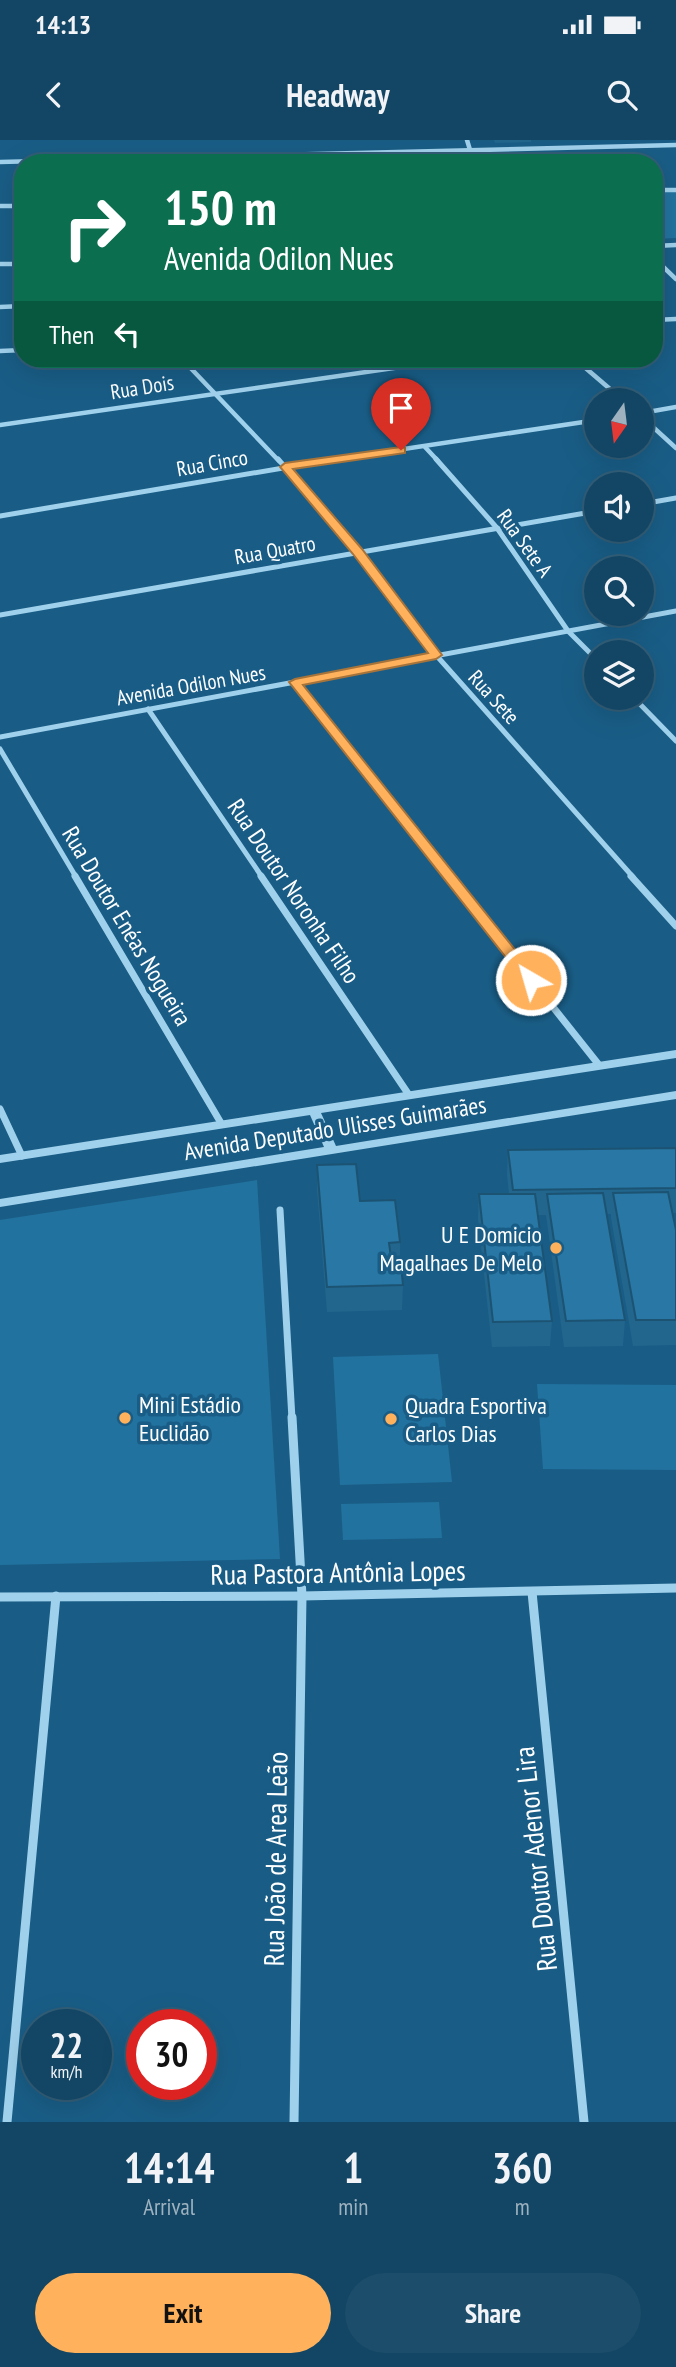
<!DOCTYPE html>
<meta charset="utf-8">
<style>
body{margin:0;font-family:"PT Sans Narrow",sans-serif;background:#1c4d6a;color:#f1f3f6;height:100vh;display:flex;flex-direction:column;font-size:26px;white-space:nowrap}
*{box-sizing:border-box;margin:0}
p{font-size:23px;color:#9db1bf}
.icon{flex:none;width:38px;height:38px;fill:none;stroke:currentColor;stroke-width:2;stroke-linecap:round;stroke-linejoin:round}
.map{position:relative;height:1982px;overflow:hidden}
.details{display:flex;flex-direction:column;background:#134664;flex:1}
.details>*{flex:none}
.hud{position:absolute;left:14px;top:14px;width:649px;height:214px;border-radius:28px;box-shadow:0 7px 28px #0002,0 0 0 2px #325e78;background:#0b6e4f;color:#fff;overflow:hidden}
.needle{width:46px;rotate:194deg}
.tools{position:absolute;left:584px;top:248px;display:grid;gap:14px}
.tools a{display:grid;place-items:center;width:70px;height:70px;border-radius:50%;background:#134664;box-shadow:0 7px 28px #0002,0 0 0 2px #325e78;font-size:35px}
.speed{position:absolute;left:21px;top:1869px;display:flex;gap:14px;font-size:35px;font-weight:700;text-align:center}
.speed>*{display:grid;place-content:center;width:91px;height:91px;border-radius:50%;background:#134664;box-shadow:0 7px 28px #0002,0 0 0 2px #325e78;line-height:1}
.speed small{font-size:18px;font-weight:400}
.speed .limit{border:10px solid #d22;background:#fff;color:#111}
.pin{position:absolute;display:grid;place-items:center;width:60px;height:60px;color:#fff;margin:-72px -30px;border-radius:50% 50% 50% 0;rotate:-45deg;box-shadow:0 0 7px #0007}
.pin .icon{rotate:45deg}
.me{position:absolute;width:77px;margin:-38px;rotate:322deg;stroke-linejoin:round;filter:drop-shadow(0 0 5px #0008)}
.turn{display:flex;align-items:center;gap:24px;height:147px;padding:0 35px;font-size:32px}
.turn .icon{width:91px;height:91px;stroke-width:2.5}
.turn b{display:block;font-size:49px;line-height:60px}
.then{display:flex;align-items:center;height:66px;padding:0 35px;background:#0003;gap:14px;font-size:26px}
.eta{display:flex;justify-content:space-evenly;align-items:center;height:119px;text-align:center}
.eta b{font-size:42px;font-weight:800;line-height:49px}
.cta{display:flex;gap:14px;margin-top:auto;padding:14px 35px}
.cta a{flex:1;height:80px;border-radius:42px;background:#ffb15b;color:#111;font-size:28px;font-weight:800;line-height:80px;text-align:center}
.cta a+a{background:#1c4d6a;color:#f1f3f6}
.status{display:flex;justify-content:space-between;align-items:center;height:49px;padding:0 35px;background:#134664;direction:ltr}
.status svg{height:19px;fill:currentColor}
header{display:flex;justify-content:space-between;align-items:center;height:91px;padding:0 35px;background:#134664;font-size:32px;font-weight:800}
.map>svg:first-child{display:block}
</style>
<div class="status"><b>14:13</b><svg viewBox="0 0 49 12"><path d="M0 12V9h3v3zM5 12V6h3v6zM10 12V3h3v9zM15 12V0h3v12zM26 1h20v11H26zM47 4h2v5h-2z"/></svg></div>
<header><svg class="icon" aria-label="back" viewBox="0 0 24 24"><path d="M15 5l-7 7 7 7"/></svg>Headway<svg class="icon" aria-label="search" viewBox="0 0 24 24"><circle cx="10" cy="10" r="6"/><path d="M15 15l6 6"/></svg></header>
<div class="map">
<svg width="676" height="1982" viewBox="0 0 676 1982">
<rect width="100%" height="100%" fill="#195d86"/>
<g fill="#22729f">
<polygon points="654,52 676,52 676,98 655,99"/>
<polygon points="257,1040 280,1419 0,1425 0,1080"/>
<polygon points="438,1214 452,1342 340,1345 333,1217"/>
<polygon points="537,1244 676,1245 676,1330 543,1329"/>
<polygon points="439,1362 442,1398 343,1400 341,1364"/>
</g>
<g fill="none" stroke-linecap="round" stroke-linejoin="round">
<g stroke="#a0d1ec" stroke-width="4.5">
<polyline points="467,0 474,23"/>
<polyline points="0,22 676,5"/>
<polyline points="654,50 676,50"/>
<polyline points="0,66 23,66"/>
<polyline points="654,106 676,105"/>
<polyline points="654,118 676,139"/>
<polyline points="0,124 23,124"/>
<polyline points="0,167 23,166"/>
<polyline points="654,180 676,179"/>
<polyline points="0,211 23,210"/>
<polyline points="182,219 279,321"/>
<polyline points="575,219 624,261"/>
<polyline points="642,273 676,267"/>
<polyline points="642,277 676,308"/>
<polyline points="0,285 456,219"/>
<polyline points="425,307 438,321"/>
<polyline points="324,321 597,280"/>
</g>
<g stroke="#a0d1ec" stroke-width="5">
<polyline points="278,319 358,411 436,515 633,737"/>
<polyline points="436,319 497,388 568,491 597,520"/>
<polyline points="642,364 676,358"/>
<polyline points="0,376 336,319"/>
<polyline points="0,475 597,371"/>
<polyline points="295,542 450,737"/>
<polyline points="634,558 676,601"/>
<polyline points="148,569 262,737"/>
<polyline points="0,597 676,471"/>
<polyline points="0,609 76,737"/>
</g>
<g stroke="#a0d1ec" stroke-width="7">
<polyline points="75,736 221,983"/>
<polyline points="261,736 409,955"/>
<polyline points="449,736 599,925"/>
<polyline points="631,736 676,786"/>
<polyline points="0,969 22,1016"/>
<polyline points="280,1070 292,1279"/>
</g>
<g stroke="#a0d1ec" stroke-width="9">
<polyline points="292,1277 302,1456 294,1982"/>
<polyline points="532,1452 584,1982"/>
<polyline points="0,1457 302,1456 676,1448"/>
<polyline points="7,1982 56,1456"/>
</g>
<polygon fill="#a0d1ec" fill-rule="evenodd" points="676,910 676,918 321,973 336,1006 676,951 676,959 0,1067 0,1059 324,1007 310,975 0,1023 0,1015"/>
</g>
<g fill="#22668d">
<polygon points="494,0 531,0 531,2 495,3"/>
<polygon points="676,1008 676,1073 673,1073 676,1090 676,1205 633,1206 611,1078 611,1074 607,1074 625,1180 623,1206 564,1207 546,1075 538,1075 552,1181 550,1206 492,1207 478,1079 479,1054 509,1054 507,1035 508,1010"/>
<polygon points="317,1025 360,1061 400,1102 400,1125 403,1145 402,1170 327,1172 317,1050"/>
</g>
<g fill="#2877a4" stroke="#1c5373" stroke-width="2">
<polygon points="676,1008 676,1048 513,1050 508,1010"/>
<polygon points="356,1024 360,1061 395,1060 400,1102 389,1103 392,1125 401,1125 403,1145 327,1147 317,1025"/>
<polygon points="668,1052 676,1090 676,1180 636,1180 613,1053"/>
<polygon points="603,1053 625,1180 566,1181 547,1054"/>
<polygon points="479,1054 535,1054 552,1181 493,1182"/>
</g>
<polygon fill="#ffb15b" stroke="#a6733b" stroke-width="2" points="401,307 405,308 405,313 293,329 362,409 442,515 436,519 303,545 537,837 539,840 537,843 526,843 289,542 295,539 428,513 353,414 280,327 285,323"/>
<g fill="#ffb15b" stroke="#195d86" stroke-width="2.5">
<circle cx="556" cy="1108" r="7"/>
<circle cx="125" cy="1278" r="7"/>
<circle cx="391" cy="1279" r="7"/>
</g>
<g text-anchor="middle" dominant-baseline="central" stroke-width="7" stroke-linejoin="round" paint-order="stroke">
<g font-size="21" fill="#fff" stroke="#195d86">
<text transform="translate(142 247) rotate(-9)">Rua Dois</text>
<text transform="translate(212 323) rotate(-10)">Rua Cinco</text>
<text transform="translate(525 403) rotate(54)">Rua Sete A</text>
<text transform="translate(275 410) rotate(-10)">Rua Quatro</text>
<text transform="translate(191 545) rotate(-10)">Avenida Odilon Nues</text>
<text transform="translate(494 557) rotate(48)">Rua Sete</text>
</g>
<g font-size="24" fill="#fff" stroke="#195d86">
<text transform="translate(294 751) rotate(56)">Rua Doutor Noronha Filho</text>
<text transform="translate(127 786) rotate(59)">Rua Doutor Enéas Nogueira</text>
<text transform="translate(335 988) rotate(-9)">Avenida Deputado Ulisses Guimarães</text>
</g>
<g font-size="24" fill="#fff" stroke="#195d86" text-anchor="start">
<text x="542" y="1094" text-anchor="end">U E Domicio<tspan x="542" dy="28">Magalhaes De Melo</tspan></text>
<text x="139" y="1264">Mini Estádio<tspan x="139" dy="28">Euclidão</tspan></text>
<text x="405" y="1265">Quadra Esportiva<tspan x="405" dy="28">Carlos Dias</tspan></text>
</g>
<g font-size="28" fill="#fff" stroke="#195d86">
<text transform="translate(338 1432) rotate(-1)">Rua Pastora Antônia Lopes</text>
<text transform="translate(275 1719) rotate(-89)">Rua João de Area Leão</text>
<text transform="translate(535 1719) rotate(-96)">Rua Doutor Adenor Lira</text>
</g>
</g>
</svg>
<div class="tools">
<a><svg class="needle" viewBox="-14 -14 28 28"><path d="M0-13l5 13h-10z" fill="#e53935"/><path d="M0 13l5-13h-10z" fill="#9db1bf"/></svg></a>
<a><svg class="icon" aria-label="sound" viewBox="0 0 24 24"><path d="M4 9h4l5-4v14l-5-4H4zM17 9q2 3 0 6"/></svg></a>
<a><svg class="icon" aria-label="search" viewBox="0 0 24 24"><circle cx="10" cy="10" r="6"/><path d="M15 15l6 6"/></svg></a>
<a><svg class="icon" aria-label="layers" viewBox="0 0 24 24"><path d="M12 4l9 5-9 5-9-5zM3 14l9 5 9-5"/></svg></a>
</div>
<div class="speed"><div>22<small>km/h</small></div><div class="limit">30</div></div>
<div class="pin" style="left:401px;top:310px;background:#d93025"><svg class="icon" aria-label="arrive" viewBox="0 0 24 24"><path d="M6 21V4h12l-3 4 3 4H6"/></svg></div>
<svg class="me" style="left:531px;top:840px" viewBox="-20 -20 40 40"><circle r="17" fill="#ffb15b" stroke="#fff" stroke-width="3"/><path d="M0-11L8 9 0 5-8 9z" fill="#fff"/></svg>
<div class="hud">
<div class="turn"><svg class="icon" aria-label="right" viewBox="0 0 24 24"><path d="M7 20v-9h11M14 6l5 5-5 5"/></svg><div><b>150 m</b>Avenida Odilon Nues</div></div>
<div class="then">Then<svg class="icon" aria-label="left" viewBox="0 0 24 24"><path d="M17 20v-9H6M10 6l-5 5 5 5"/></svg></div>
</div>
</div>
<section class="details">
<div class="eta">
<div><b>14:14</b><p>Arrival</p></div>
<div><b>1</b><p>min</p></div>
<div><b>360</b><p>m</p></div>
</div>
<div class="cta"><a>Exit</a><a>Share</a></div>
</section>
